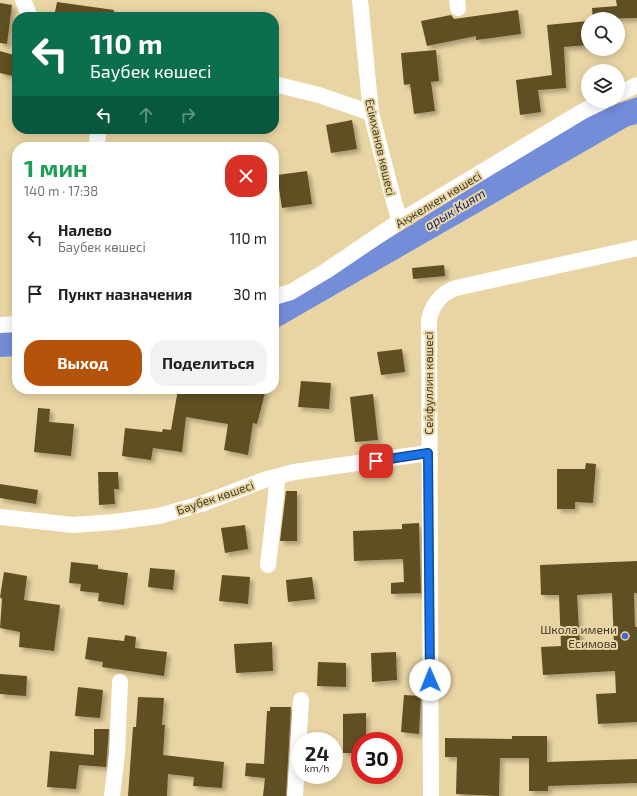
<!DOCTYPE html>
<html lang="ru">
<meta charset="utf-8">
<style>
body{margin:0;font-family:"Exo 2",sans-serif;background:#f2f2f2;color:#202124;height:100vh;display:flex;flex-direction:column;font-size:15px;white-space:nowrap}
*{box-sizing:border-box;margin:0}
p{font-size:13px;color:#757577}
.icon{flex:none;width:22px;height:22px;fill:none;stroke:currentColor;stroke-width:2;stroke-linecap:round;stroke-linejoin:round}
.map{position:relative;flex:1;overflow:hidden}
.details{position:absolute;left:12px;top:142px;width:267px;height:252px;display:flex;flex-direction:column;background:#fff;border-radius:16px;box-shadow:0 2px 10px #0003}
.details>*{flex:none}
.banner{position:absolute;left:12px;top:12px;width:267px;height:122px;border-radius:16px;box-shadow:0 2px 10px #0003;background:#0b6e4f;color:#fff;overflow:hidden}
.controls{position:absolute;left:581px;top:12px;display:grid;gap:8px}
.controls a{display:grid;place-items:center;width:44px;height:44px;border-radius:50%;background:#fff;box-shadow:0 2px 10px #0003;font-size:20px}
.speed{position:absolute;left:291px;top:732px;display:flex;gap:8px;font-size:20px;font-weight:700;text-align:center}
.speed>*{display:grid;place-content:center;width:52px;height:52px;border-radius:50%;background:#fff;box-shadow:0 2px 10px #0003;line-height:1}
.speed small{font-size:10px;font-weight:400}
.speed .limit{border:6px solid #d22;background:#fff;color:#111}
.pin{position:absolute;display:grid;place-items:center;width:34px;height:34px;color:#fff;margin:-17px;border-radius:8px;box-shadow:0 2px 6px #0006}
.me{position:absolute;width:44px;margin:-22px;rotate:359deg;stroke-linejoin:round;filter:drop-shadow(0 0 3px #0008)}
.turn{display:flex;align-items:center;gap:14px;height:84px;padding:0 12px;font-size:18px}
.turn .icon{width:52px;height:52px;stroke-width:2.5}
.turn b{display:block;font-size:28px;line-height:34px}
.lanes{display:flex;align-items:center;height:38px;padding:0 12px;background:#0003;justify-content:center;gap:20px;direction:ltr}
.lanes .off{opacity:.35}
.round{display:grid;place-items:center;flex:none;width:42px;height:42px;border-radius:16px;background:#f2f2f2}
.summary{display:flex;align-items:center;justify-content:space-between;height:68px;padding:0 12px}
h1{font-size:24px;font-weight:700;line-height:30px;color:#1e9e55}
.button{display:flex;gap:8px;margin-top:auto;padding:8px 12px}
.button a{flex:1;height:46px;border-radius:16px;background:#b45309;color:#fff;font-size:16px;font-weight:700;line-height:46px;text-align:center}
.button a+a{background:#f2f2f2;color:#202124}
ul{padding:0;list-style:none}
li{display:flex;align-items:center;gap:12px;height:56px;padding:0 12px}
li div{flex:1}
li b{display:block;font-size:15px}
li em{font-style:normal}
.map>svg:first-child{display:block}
</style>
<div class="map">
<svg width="637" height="796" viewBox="0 0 637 796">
<defs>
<filter id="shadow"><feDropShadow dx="3.5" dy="3.5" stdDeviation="2" flood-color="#0004"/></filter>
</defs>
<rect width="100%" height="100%" fill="#e9d5a4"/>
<g fill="#738dd8">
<polygon points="637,97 637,124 629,126 274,330 274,302 317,283 594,112"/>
<polygon points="0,330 17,331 17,356 0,357"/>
</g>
<g fill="#615021" fill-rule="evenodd" filter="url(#shadow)">
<polygon points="616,0 637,0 637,18 593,19 592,8 617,6"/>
<polygon points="57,2 114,10 113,17 54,17"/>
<polygon points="0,3 12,5 7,44 0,43"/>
<polygon points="518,10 521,34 476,40 476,36 427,46 421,21 451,15 454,19"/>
<polygon points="588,21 588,45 564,47 566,88 538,90 541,112 520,115 516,80 552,75 547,25"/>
<polygon points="436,50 439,81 431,82 435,111 414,114 410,84 404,85 401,53"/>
<polygon points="0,51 17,56 17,77 0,73"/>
<polygon points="352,120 357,149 331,153 326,125"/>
<polygon points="307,171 312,204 282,208 277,175"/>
<polygon points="444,265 445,276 413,279 412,268"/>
<polygon points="402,349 405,372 381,375 377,352"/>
<polygon points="301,381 331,383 329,409 298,407"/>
<polygon points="178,389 228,391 228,389 266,389 257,424 253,423 248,455 224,450 228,424 186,417 182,452 153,448 151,460 122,456 125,428 162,432 163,429 171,430"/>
<polygon points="373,394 378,440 355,442 350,397"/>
<polygon points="38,408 50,409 49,422 74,424 71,456 34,452"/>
<polygon points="586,463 596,464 593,503 575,502 575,509 557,509 557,469 585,469"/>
<polygon points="98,472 118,472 119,489 114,489 115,504 99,505"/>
<polygon points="0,484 38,490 36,504 0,498"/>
<polygon points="286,491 297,491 297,541 280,541"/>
<polygon points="419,523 421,593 391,594 391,583 404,582 403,559 354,561 353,531 402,529 402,524"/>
<polygon points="245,525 248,549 225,553 221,528"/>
<path d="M637 561V593H634L635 627H637V722L598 724 596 694 616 693 615 671 543 675 541 647 561 646 559 595H541L540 565ZM612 593 614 645 580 647 577 595Z"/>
<polygon points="71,562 98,565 98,569 128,573 124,605 98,601 99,593 80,591 81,584 69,583"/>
<polygon points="150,568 175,570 173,590 148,587"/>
<polygon points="4,572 27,576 24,600 60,605 54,651 19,647 20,632 0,628 2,599 0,597"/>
<polygon points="222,575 250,577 248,604 219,601"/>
<polygon points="312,577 315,599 288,602 286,580"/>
<polygon points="125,635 136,637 135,648 167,652 164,676 102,667 103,662 85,659 88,637 124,641"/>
<polygon points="272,642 273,671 236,673 234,644"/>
<polygon points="396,652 397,680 372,682 371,653"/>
<polygon points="318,662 346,663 346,687 317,686"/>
<polygon points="0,674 27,676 26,696 0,694"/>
<polygon points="78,687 103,690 100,718 75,716"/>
<polygon points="404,695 421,696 419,734 401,732"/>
<polygon points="138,697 164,698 162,725 165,725 163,755 224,762 222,788 193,786 194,777 168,774 167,796 128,796 133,727 136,727"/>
<polygon points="270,707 291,707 286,796 263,796 265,778 245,776 246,763 264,764 267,711 270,711"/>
<polygon points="366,713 366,741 360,741 360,753 343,753 343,714"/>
<polygon points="94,729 109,729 106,767 79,765 76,789 47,787 50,751 94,755"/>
<polygon points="512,736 547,736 547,762 637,759 637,783 548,786 548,791 529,791 529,758 500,758 499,796 456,794 457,757 445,757 445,738 512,739"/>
</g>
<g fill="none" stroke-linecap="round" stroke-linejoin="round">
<g stroke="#fff" stroke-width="16">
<polyline points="23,0 30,17"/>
<polyline points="360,0 371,113 394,202 400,221"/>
<polyline points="457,0 458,8"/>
<polyline points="274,84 319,95 371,113"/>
<polyline points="618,94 637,85"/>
<polyline points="96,147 99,129"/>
<polyline points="274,297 291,292 326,271 400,221 585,110 604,101"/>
<polyline points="0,325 17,324"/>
<polyline points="0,517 73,525 114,522 159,516 204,503 264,480 294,472 428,453"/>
<polyline points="268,565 276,496 277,477"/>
<polyline points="112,796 117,754 120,682"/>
<polyline points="295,796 301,700"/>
<path d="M431 796 429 320C432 305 441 293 456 288L637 248"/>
</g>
</g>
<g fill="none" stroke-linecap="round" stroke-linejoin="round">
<g stroke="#114b97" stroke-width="10">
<polyline id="route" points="376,461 428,453 430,680"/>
</g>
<use href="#route" stroke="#1a73e8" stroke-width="7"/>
</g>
<circle fill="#4766d9" stroke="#e9d5a4" stroke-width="1.5" cx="625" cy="636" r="4"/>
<g text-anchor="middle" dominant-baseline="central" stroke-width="4" stroke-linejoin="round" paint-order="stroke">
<g font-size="12" fill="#423a26" stroke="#e9d5a4">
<text transform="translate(381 147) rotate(77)">Есімханов көшесі</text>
<text transform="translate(438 199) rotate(-31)">Ақжелкен көшесі</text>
<text transform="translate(428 383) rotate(-90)">Сейфуллин көшесі</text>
<text transform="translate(215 497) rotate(-19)">Баубек көшесі</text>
</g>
<g font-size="12" fill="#423a26" stroke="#e9d5a4" text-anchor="end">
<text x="617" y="629">Школа имени<tspan x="617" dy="14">Есимова</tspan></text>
</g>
<g font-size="13" font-style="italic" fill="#121e74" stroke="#e9d5a4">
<text transform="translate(455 209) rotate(-31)">арык Кият</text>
</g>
</g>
</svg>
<div class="controls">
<a><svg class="icon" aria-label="search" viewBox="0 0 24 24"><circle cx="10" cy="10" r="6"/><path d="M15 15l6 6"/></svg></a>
<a><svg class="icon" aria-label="layers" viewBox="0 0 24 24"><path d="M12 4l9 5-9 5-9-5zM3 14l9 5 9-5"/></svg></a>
</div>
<div class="speed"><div>24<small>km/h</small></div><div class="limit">30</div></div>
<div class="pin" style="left:376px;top:461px;background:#d93025"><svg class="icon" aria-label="arrive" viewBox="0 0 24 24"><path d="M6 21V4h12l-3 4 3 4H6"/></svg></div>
<svg class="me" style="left:430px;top:680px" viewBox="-20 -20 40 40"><circle r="19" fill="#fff"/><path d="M0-13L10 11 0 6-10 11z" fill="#1a73e8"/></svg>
<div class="banner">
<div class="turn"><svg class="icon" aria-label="left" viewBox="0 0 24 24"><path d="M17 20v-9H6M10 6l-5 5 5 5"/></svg><div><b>110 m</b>Баубек көшесі</div></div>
<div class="lanes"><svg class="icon" aria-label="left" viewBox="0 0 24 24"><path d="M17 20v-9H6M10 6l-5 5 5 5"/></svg><svg class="icon off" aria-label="ahead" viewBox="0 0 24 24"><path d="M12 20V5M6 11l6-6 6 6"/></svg><svg class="icon off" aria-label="right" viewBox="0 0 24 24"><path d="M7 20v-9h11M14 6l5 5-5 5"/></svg></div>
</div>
<section class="details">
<div class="summary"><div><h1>1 мин</h1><p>140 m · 17:38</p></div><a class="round" style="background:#d93025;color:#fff"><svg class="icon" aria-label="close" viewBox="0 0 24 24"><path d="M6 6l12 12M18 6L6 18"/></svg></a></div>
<ul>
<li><svg class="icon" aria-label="left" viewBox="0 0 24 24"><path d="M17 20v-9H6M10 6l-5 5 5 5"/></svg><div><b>Налево</b><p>Баубек көшесі</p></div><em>110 m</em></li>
<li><svg class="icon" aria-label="arrive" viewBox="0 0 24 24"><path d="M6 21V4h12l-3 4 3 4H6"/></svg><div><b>Пункт назначения</b></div><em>30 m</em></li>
</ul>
<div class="button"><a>Выход</a><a>Поделиться</a></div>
</section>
</div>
